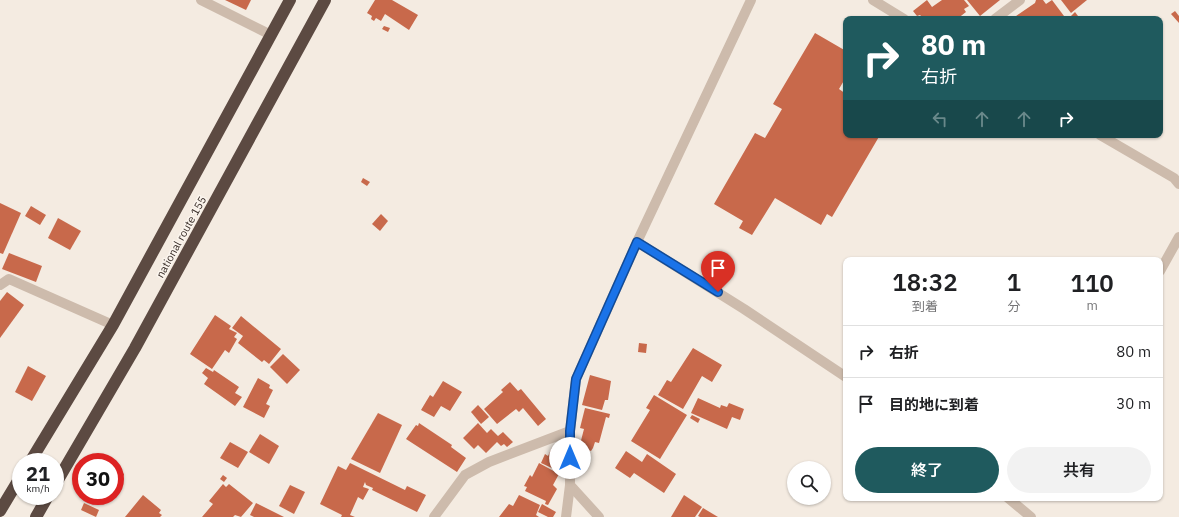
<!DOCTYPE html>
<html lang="ja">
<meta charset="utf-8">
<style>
body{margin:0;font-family:"IBM Plex Sans","Noto Sans JP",sans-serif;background:#f2f2f2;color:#202124;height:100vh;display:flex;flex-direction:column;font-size:15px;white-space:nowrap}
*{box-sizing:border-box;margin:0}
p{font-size:13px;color:#757577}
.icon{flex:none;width:22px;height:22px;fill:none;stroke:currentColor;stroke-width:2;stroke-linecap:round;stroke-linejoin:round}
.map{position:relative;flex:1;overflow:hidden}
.side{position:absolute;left:843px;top:257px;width:320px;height:244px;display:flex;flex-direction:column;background:#fff;border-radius:8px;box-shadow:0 1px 3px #0004}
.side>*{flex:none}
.guide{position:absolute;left:843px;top:16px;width:320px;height:122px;border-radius:8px;box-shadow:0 1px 3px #0004;background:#1f5a5e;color:#fff;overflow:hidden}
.controls{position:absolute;left:787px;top:461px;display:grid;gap:8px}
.controls a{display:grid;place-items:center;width:44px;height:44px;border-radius:50%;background:#fff;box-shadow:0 1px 3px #0004;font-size:20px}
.speed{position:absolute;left:12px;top:453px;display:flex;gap:8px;font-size:20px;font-weight:700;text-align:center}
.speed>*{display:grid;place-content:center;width:52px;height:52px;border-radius:50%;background:#fff;box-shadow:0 1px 3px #0004;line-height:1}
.speed small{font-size:10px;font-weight:400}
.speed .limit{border:6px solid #d22;background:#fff;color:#111}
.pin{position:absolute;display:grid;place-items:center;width:34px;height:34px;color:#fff;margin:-41px -17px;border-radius:50% 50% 50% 0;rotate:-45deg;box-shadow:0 0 4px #0007}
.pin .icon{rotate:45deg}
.me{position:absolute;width:44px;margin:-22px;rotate:0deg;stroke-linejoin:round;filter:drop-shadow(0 0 3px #0008)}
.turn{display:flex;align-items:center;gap:14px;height:84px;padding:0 12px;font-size:18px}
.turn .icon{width:52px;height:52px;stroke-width:2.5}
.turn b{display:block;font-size:28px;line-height:34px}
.lanes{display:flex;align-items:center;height:38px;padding:0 12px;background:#0003;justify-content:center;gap:20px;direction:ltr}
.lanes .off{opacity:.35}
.eta{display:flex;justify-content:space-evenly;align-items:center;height:68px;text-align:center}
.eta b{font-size:24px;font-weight:600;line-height:28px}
.cta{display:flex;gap:8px;margin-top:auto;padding:8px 12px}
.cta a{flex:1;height:46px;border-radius:24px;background:#1f5a5e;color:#fff;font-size:16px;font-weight:600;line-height:46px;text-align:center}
.cta a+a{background:#f2f2f2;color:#202124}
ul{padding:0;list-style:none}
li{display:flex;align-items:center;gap:12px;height:52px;padding:0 12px;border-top:1px solid #e0e0e0}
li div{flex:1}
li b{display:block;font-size:15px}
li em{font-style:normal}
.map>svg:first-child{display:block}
</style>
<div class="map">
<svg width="1179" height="517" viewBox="0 0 1179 517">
<rect width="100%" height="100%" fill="#f4ebe1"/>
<g fill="#c8694b">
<polygon points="225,0 251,0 246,10"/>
<polygon points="375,0 392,0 418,15 409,30 385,14 381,21 376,18 374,21 371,19 372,16 367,13"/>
<polygon points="927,0 932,7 942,0 964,0 969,6 964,9 966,12 957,19 924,19 920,15 917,16 913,11"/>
<polygon points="967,0 1000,0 980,16"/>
<polygon points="1036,0 1043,0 1046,4 1052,0 1064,16 1060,19 1018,19 1016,16 1035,3"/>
<polygon points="1061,0 1087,0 1071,13"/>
<polygon points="1175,11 1179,16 1179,23 1171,14"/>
<polygon points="1075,12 1078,16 1071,19 1070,17"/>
<polygon points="384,26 390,28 388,32 382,29"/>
<polygon points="815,33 846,51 846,77 839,89 846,94 846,135 880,135 832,217 827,214 821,225 775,198 752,235 739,228 743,221 714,204 755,133 765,138 782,109 773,104"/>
<polygon points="363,178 370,182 367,186 361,182"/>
<polygon points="0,203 21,213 3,254 0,253"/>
<polygon points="31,206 46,215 40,225 25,216"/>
<polygon points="381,214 388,221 380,231 372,224"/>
<polygon points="58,218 81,231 70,250 48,238"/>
<polygon points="9,253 42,266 36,282 2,269"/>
<polygon points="7,292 24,305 0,338 0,301"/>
<polygon points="215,315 231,326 229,329 237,333 234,337 237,339 229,353 225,350 212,369 190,354"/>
<polygon points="241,316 281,349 269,364 264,360 262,362 238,343 243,336 232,328"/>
<polygon points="639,343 647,344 646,353 638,352"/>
<polygon points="693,348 722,365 712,382 702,376 683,409 658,395 667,380 671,382"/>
<polygon points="283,354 300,370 287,384 270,367"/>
<polygon points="28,366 46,376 32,401 15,392"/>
<polygon points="206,368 213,372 214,370 239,387 235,393 242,397 235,406 204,384 208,378 202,373"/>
<polygon points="590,375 611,381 608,400 605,400 602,410 582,405"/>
<polygon points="258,378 270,385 269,388 273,390 266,404 270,406 264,418 243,407"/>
<polygon points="443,381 462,392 450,411 441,406 434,417 421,410 430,395 433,397"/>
<polygon points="510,382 518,391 521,389 546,419 538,426 523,408 519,412 516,409 497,424 484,409 503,392 501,390"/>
<polygon points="654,395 687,415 660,459 631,441 650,410 646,408"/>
<polygon points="698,398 720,408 721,405 727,407 729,403 744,409 740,420 732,417 727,429 691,413"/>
<polygon points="478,405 489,417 481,424 471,412"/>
<polygon points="585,408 610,414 609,418 606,417 599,443 595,442 593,448 591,451 588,450 586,454 578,452 584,429 580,428"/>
<polygon points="378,413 402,425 380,473 351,459"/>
<polygon points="692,415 700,419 698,423 690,418"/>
<polygon points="419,423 452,445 451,447 466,458 457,472 406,439 416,425 418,426"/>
<polygon points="478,423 487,433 491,429 498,436 503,432 513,442 507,447 504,444 501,446 497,442 486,453 478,445 474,449 463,438"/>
<polygon points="260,434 279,446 269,464 249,452"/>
<polygon points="230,442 248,452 238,468 220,458"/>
<polygon points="552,448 561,452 557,459 560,461 556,470 541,463 545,454 548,456"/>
<polygon points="626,451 642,462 647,454 676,474 664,493 634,473 630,478 615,468"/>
<polygon points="350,463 405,490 407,486 426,495 417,512 372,490 373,488 366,485 365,482 363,487 369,489 363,500 358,497 350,515 355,517 341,517 342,515 320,504 338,466 346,470"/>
<polygon points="539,463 559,474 553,485 557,489 548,505 545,504 546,501 525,491 527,487 524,486 530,475 532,477"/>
<polygon points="115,469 124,474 122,479 115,476"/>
<polygon points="223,475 227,478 224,482 220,479"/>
<polygon points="223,484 226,487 229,484 253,503 241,517 235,515 233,517 202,517 213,504 209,501"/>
<polygon points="290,485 305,492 294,514 279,506"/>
<polygon points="143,495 161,510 159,513 162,515 160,517 125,517"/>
<polygon points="519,495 540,505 536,515 539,517 499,517 509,504 513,506"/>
<polygon points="684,495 702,507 695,517 671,517"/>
<polygon points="84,503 99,510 96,517 81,510"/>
<polygon points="256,503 284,517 254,517 250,515"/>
<polygon points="542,504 556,512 553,517 548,517 538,512"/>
<polygon points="703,508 718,517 700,517 698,516"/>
</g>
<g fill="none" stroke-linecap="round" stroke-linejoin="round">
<g stroke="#cdbbac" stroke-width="10">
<polyline points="201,0 271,35"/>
<polyline points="873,0 904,19"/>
<polyline points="995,19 1020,0"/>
<polyline points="1100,135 1174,178 1179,184"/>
<polyline points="637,242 744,309 846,377"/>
<polyline points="1160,271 1179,237"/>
<polyline points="0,285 9,279 113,325"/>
<polyline points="570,485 599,517"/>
<polyline points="1008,498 1031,517"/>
<polyline points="434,517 465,475 489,462 570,431"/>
<polyline points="566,517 570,485 570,431 576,379 637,242 751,0"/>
</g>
<g stroke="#5c4a42" stroke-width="12">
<polyline points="30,462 113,325 290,0"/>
<polyline points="55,485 135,348 325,0"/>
<polyline points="0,511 21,476"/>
<polyline points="36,517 48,496"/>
</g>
</g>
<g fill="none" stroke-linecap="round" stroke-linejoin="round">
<g stroke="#114b97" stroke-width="10">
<polyline id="route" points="570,458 570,431 576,379 637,242 718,292"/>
</g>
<use href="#route" stroke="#1a73e8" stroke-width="7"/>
</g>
<g text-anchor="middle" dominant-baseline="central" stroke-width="3" stroke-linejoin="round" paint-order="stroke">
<g font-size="11" fill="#3b302b" stroke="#fbf5ee">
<text transform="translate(181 237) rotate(-61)">national route 155</text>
</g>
</g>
</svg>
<div class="controls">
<a><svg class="icon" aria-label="search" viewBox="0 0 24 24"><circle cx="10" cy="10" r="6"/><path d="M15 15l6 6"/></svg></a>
</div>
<div class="speed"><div>21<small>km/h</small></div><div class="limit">30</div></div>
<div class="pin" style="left:718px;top:292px;background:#d93025"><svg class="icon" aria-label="arrive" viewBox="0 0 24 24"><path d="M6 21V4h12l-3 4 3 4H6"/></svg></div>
<svg class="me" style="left:570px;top:458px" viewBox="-20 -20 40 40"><circle r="19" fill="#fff"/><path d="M0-13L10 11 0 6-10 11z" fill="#1a73e8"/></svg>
<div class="guide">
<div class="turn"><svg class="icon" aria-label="right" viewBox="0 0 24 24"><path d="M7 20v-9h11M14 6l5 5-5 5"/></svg><div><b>80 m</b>右折</div></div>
<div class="lanes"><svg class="icon off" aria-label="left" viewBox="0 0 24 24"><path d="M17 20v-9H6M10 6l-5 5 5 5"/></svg><svg class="icon off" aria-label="ahead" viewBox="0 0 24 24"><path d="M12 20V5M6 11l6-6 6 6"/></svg><svg class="icon off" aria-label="ahead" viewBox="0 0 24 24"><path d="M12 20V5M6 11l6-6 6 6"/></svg><svg class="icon" aria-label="right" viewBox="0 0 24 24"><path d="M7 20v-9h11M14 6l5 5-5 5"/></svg></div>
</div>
<section class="side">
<div class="eta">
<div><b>18:32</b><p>到着</p></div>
<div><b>1</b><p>分</p></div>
<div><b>110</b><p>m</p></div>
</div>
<ul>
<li><svg class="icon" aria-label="right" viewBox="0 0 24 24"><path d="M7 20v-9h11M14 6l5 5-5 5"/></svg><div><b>右折</b></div><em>80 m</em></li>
<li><svg class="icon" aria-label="arrive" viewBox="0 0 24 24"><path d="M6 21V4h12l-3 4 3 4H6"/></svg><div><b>目的地に到着</b></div><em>30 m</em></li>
</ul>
<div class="cta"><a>終了</a><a>共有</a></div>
</section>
</div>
